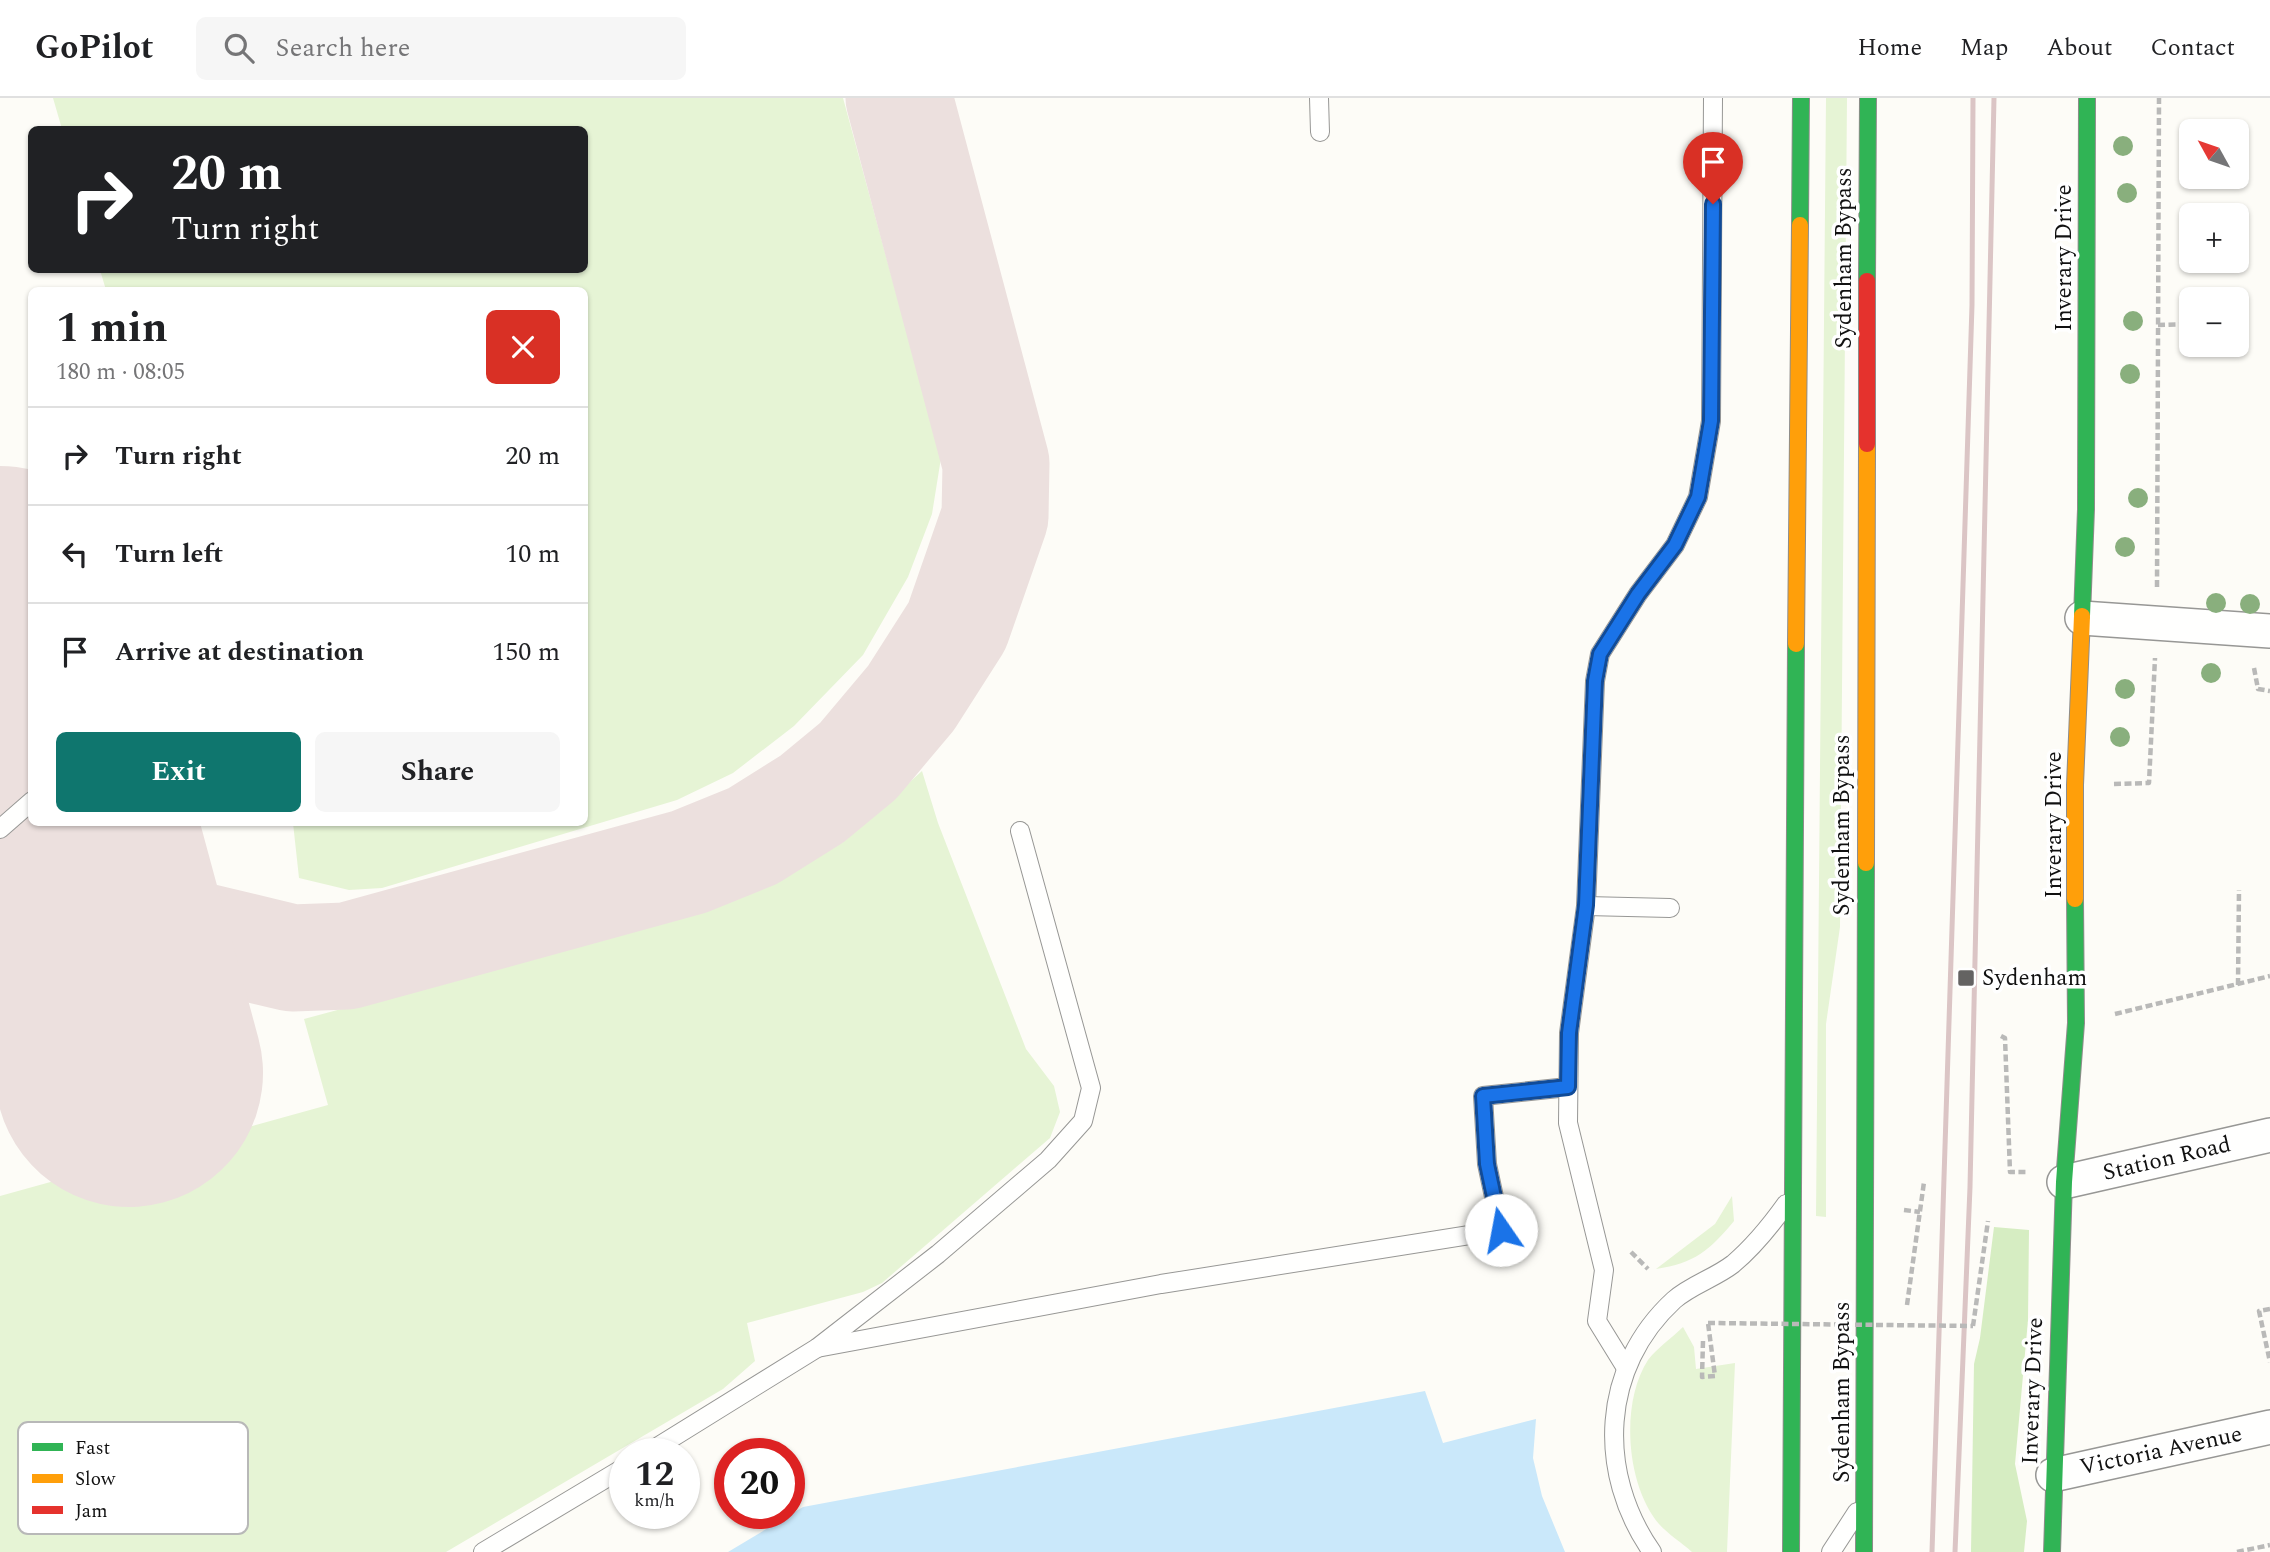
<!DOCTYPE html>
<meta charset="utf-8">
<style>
body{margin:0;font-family:Spectral,serif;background:#f6f6f6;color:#202124;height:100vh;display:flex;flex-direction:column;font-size:26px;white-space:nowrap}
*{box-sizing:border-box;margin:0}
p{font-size:23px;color:#757577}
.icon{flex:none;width:38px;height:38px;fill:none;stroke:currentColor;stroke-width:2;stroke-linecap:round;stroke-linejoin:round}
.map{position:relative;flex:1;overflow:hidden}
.details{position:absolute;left:28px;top:189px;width:560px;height:539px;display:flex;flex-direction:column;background:#fff;border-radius:10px;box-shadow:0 2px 5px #0004}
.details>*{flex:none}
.guide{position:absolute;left:28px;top:28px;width:560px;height:147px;border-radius:10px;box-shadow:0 2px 5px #0004;background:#202124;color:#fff;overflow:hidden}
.needle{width:46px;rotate:310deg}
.tools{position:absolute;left:2179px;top:21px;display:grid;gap:14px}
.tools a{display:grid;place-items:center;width:70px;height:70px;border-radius:10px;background:#fff;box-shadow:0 2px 5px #0004;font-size:35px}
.speed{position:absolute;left:609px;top:1340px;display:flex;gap:14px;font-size:35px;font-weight:700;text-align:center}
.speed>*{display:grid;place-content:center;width:91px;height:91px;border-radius:50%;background:#fff;box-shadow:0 2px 5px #0004;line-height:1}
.speed small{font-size:18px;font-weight:400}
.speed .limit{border:10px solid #d22;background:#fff;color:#111}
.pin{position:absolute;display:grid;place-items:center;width:60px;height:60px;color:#fff;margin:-72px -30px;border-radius:50% 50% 50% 0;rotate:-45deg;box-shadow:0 0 7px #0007}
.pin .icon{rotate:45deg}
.me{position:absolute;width:77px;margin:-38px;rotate:348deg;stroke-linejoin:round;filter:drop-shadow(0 0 5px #0008)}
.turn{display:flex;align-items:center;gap:24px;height:147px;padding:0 28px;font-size:32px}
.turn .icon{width:91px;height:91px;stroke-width:2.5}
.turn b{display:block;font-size:49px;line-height:60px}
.round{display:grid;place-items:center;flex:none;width:74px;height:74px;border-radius:10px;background:#f6f6f6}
.head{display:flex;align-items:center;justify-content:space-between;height:119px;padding:0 28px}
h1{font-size:42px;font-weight:700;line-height:52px}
.cta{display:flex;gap:14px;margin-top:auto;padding:14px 28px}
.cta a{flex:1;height:80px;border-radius:10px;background:#0f766e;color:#fff;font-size:28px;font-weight:700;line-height:80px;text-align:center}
.cta a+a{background:#f6f6f6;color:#202124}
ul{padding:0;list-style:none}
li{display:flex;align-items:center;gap:21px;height:98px;padding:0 28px;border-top:2px solid #e0e0e0}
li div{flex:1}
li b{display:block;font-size:26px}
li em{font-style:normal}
header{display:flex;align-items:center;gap:42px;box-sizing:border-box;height:98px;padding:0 35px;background:#fff;border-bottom:2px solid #e0e0e0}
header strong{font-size:33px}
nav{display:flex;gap:38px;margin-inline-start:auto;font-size:24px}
.search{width:490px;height:63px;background:#f6f6f6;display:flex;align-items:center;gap:18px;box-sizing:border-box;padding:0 24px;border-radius:10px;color:#757577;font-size:26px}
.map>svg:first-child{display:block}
</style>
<header>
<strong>GoPilot</strong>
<div class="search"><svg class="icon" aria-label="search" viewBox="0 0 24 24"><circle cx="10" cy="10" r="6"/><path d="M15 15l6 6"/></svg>Search here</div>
<nav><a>Home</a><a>Map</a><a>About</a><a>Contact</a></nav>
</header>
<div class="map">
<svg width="2270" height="1454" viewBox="0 0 2270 1454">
<rect width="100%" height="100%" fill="#fdfcf7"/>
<g fill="#e6f4d5">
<polygon points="53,0 843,0 941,360 932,416 908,479 863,557 794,628 733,675 677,702 382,790 349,792 299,780 293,725 584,724 584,192 106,192 100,172 584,172 584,32 62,31"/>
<polygon points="1826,0 1847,0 1840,829 1826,926 1826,1119 1816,1118"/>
<polygon points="922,673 938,725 1026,951 1054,988 1060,1014 1050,1040 882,1185 863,1194 747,1225 755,1263 723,1291 446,1454 0,1454 0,1098 328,1007 304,921 708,812 778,781 843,744"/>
<path d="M1732 1098 1734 1123C1709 1153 1695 1165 1656 1171L1715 1126Z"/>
<path d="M1683 1229 1694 1249 1696 1271 1735 1265 1727 1454H1692C1682 1445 1668 1436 1659 1426 1626 1387 1620 1305 1648 1262 1657 1250 1673 1239 1683 1229Z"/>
</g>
<polygon fill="#d6edc2" points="1994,1129 2029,1132 2028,1222 2015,1366 2027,1423 2024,1454 1971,1454 1974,1266 1980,1240"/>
<polygon fill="#cae8fa" points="1425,1293 1443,1345 1536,1321 1533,1360 1542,1398 1565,1454 728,1454 803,1409"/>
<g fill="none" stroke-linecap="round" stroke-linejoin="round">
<polyline stroke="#ece0de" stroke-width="107" points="74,724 93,756 138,801 192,836 292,860 347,858 689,764 753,738 812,701 858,663 911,600 957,528 995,419 996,365 899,0"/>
<g stroke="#ece0de" stroke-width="268">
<polyline points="0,502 32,618"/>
<polyline points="61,724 129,975"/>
</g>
<g stroke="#979795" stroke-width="20">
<g id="lane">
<polyline points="1319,0 1320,34"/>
<polyline points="0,731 32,703"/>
<polyline points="1586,808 1670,810"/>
<polyline points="817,1250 1161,1186 1501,1132 1487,1066 1483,998 1568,989"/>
<polyline points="1626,1270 1597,1223 1604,1172 1568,1025 1569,935 1586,808 1595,583 1600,556 1638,496 1675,447 1698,399 1711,323 1713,0"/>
<polyline points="646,1356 817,1250 938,1156 1048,1062 1083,1023 1091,990 1020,733"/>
<polyline points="483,1454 625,1369"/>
<path d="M1652 1454C1596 1374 1601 1269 1674 1202 1691 1187 1715 1180 1733 1166 1753 1149 1771 1127 1786 1106"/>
<polyline points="1831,1454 1857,1414"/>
</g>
</g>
<g stroke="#979795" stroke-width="36">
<g id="street">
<polyline points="2082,520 2270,533"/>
<polyline points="2064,1084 2270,1037"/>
<polyline points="2053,1377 2270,1329"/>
</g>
</g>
<g stroke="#8e8d8b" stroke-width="18">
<g id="fast">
<polyline points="1800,127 1801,0"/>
<polyline points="1867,183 1868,0"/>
<polyline points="2082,518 2086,411 2087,0"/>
<polyline points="1791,1454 1796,546"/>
<polyline points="1864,1454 1866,765"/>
<polyline points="2052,1454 2064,1084 2076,925 2075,801"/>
</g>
</g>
<g stroke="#8e8d8b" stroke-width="18">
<g id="slow">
<polyline points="1796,546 1800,127"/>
<polyline points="1866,765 1867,346"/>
<polyline points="2075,801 2075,687 2082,518"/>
</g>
</g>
<g stroke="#8e8d8b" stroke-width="18">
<polyline id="jam" points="1867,346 1867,183"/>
</g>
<g stroke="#b9b9b8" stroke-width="4.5" stroke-dasharray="7 3.5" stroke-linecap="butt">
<polyline points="2158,227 2191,226"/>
<polyline points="2157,489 2159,0"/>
<polyline points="2254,570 2258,591 2270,593"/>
<polyline points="2114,686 2149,685 2155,560"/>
<polyline points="2238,887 2239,792"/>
<polyline points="2115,916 2270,878"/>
<polyline points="2001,938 2005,940 2010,1074 2026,1074"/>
<polyline points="1904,1112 1920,1114"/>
<polyline points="1631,1154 1648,1171"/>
<polyline points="1907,1207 1924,1084"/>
<polyline points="2270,1211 2259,1213 2270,1264"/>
<polyline points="1973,1228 1988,1123"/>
<polyline points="1703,1243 1702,1279 1715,1278 1708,1225"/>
<polyline points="2237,1454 2270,1447"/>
</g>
<use href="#lane" stroke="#fffffe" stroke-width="18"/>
<use href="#street" stroke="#fffffe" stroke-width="33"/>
<use href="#fast" stroke="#30b455" stroke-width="16"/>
<use href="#slow" stroke="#ff9f0a" stroke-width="16"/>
<use href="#jam" stroke="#e5322d" stroke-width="16"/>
<g stroke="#dbc5c5" stroke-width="5">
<polyline points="1932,1454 1972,207 1973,0"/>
<polyline points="1955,1454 1970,1089 1994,0"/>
</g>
<polyline stroke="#b9b9b8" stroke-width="4.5" stroke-dasharray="7 3.5" stroke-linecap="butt" points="1708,1225 1973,1228"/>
</g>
<g fill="#89af7d">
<circle cx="2123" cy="48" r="10"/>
<circle cx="2127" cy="95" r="10"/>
<circle cx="2133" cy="223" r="10"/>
<circle cx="2130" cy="276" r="10"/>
<circle cx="2138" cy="400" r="10"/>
<circle cx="2125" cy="449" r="10"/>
<circle cx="2216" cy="505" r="10"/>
<circle cx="2250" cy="506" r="10"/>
<circle cx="2211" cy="575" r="10"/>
<circle cx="2125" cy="591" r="10"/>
<circle cx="2120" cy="639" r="10"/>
</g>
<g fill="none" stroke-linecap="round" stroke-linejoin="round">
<g stroke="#114b97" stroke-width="18">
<polyline id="route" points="1501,1132 1487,1066 1483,998 1568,989 1569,935 1586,807 1595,583 1600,556 1638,496 1675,447 1698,399 1711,323 1713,106"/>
</g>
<use href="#route" stroke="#1a73e8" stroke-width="12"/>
</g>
<rect fill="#646362" stroke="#fff" stroke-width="2.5" x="1957" y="871" width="18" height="18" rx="3.5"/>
<g text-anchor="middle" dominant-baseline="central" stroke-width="7" stroke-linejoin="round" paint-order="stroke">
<g font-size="23" fill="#111" stroke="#fff">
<text transform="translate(1844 160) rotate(-90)">Sydenham Bypass</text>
<text transform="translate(2064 160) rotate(-90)">Inverary Drive</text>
<text transform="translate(1842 727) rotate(-90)">Sydenham Bypass</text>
<text transform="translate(2054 727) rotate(-90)">Inverary Drive</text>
<text transform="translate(2167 1061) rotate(-13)">Station Road</text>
<text transform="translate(2033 1293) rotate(-88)">Inverary Drive</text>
<text transform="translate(1842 1294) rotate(-90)">Sydenham Bypass</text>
<text transform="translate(2161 1353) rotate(-12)">Victoria Avenue</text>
</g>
<g font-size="23" fill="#111" stroke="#fff" text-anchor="start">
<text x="1982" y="880">Sydenham</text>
</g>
</g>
<rect x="18" y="1324" width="230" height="112" rx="10" fill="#fff" stroke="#b8b8b8" stroke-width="2"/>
<rect x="32" y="1345" width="31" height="8" fill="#30b455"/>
<rect x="32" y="1376" width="31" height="9" fill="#ff9f0a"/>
<rect x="32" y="1408" width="31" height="8" fill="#e5322d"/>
<g font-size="19" fill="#111">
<text x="75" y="1356">Fast</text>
<text x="75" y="1387">Slow</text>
<text x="75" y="1419">Jam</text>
</g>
</svg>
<div class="tools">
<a><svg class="needle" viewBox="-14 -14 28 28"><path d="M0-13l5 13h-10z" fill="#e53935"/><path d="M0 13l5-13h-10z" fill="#757577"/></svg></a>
<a>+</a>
<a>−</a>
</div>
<div class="speed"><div>12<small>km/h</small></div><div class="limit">20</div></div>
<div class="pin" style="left:1713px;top:106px;background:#d93025"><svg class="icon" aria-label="arrive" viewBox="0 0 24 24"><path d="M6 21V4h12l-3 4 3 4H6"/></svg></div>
<svg class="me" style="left:1501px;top:1132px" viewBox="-20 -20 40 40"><circle r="19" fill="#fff"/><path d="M0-13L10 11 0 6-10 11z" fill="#1a73e8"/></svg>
<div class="guide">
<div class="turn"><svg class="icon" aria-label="right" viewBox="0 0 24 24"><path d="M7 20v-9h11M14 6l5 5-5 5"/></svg><div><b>20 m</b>Turn right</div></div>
</div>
<section class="details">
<div class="head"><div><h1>1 min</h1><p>180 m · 08:05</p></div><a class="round" style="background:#d93025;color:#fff"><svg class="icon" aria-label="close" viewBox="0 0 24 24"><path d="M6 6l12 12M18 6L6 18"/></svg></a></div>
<ul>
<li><svg class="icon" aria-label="right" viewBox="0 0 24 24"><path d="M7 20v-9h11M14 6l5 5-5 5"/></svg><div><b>Turn right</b></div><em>20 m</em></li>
<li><svg class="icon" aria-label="left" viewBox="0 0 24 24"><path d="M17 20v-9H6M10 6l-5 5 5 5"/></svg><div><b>Turn left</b></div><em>10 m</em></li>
<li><svg class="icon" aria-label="arrive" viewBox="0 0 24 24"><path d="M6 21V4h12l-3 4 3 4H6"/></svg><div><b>Arrive at destination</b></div><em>150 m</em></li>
</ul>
<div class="cta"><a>Exit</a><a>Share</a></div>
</section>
</div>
